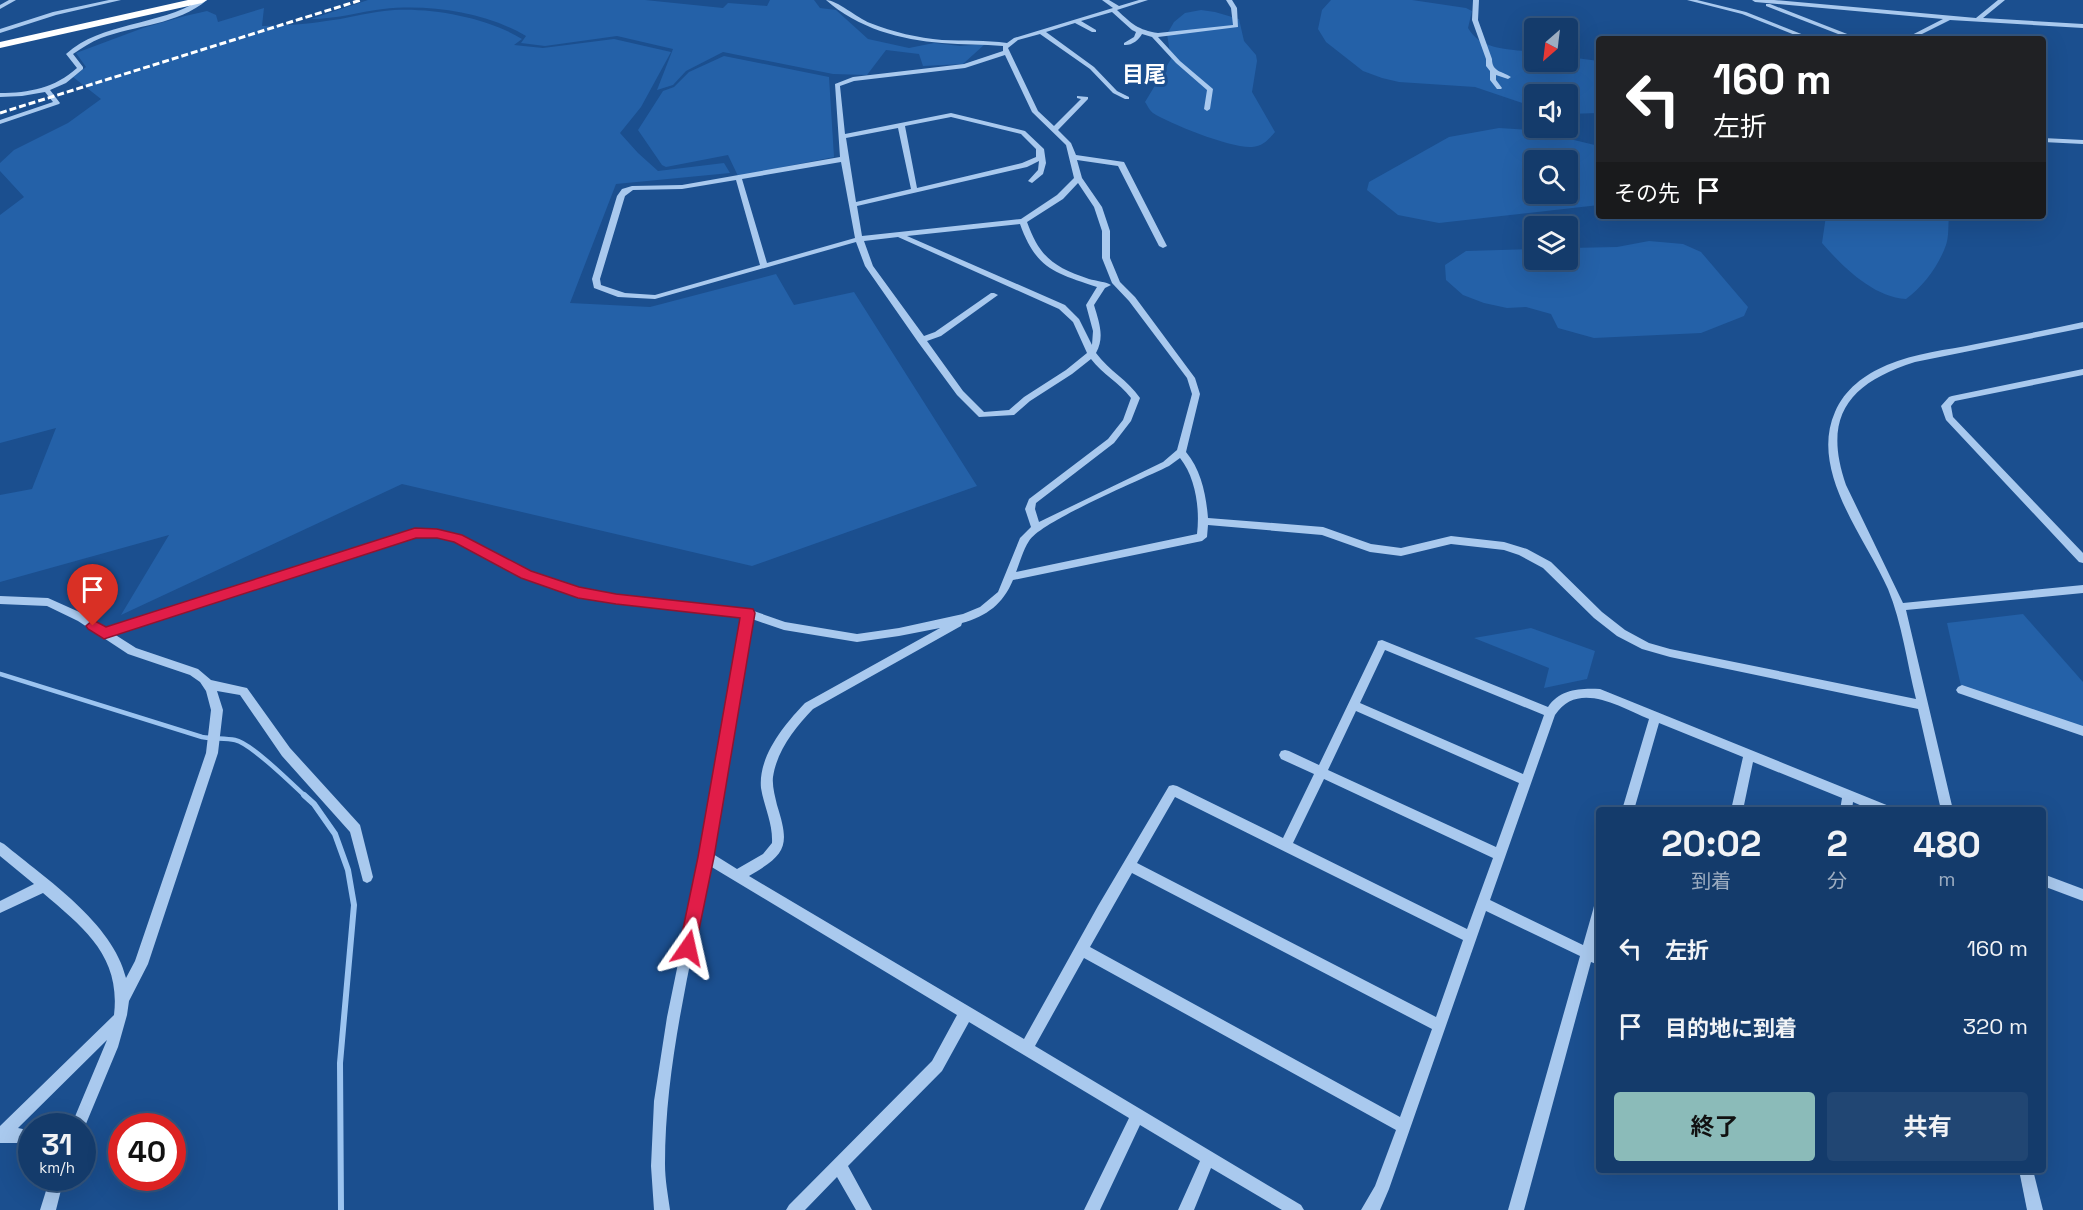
<!DOCTYPE html>
<html lang="ja">
<meta charset="utf-8">
<style>
body{margin:0;font-family:"Space Grotesk","Noto Sans JP",sans-serif;background:#214673;color:#f1f3f6;height:100vh;display:flex;flex-direction:column;font-size:22px;white-space:nowrap}
*{box-sizing:border-box;margin:0}
p{font-size:20px;color:#9dadc1}
.icon{flex:none;width:33px;height:33px;fill:none;stroke:currentColor;stroke-width:2;stroke-linecap:round;stroke-linejoin:round}
.map{position:relative;flex:1;overflow:hidden}
.drawer{position:absolute;left:1596px;top:807px;width:450px;height:366px;display:flex;flex-direction:column;background:#143b6b;border-radius:6px;box-shadow:0 6px 24px #0002,0 0 0 2px #33557e}
.drawer>*{flex:none}
.top-card{position:absolute;left:1596px;top:36px;width:450px;height:183px;border-radius:6px;box-shadow:0 6px 24px #0002,0 0 0 2px #33557e;background:#202124;color:#fff;overflow:hidden}
.needle{width:39px;rotate:208deg}
.tools{position:absolute;left:1524px;top:18px;display:grid;gap:12px}
.tools a{display:grid;place-items:center;width:54px;height:54px;border-radius:6px;background:#143b6b;box-shadow:0 6px 24px #0002,0 0 0 2px #33557e;font-size:30px}
.speed{position:absolute;left:18px;top:1113px;display:flex;gap:12px;font-size:30px;font-weight:700;text-align:center}
.speed>*{display:grid;place-content:center;width:78px;height:78px;border-radius:50%;background:#143b6b;box-shadow:0 6px 24px #0002,0 0 0 2px #33557e;line-height:1}
.speed small{font-size:15px;font-weight:400}
.speed .limit{border:9px solid #d22;background:#fff;color:#111}
.pin{position:absolute;display:grid;place-items:center;width:51px;height:51px;color:#fff;margin:-62px -26px;border-radius:50% 50% 50% 0;rotate:-45deg;box-shadow:0 0 6px #0007}
.pin .icon{rotate:45deg}
.me{position:absolute;width:66px;margin:-33px;rotate:11deg;stroke-linejoin:round;filter:drop-shadow(0 0 4px #0008)}
.turn{display:flex;align-items:center;gap:21px;height:126px;padding:0 18px;font-size:27px}
.turn .icon{width:78px;height:78px;stroke-width:2.5}
.turn b{display:block;font-size:42px;line-height:51px}
.then{display:flex;align-items:center;height:57px;padding:0 18px;background:#0003;gap:12px;font-size:22px}
.eta{display:flex;justify-content:space-evenly;align-items:center;height:102px;text-align:center}
.eta b{font-size:36px;font-weight:700;line-height:42px}
.cta{display:flex;gap:12px;margin-top:auto;padding:12px 18px}
.cta a{flex:1;height:69px;border-radius:6px;background:#8bbbb9;color:#111;font-size:24px;font-weight:700;line-height:69px;text-align:center}
.cta a+a{background:#214673;color:#f1f3f6}
ul{padding:0;list-style:none}
li{display:flex;align-items:center;gap:18px;height:78px;padding:0 18px}
li div{flex:1}
li b{display:block;font-size:22px}
li em{font-style:normal}
.map>svg:first-child{display:block}
</style>
<div class="map">
<svg width="2083" height="1210" viewBox="0 0 2083 1210">
<rect width="100%" height="100%" fill="#1b4f8f"/>
<g fill="#2461a8" fill-rule="evenodd">
<path d="M368 0H645L723 8 728 3 767 6 770 0H814L820 8 836 10 868 39 909 48 934 43 960 46 985 44 963 64 923 66 919 54 886 50 867 75 833 74 723 52 686 71 673 85 657 90 673 49 617 36 545 46 521 43 526 36C485 12 430 4 383 9 359 12 336 19 311 19Z"/>
<path d="M1331 0H1412L1466 8 1472 11 1468 28C1481 51 1511 49 1534 52V62H1568V57L1599 61V113L1568 114V94H1534V107L1475 87 1399 82 1382 78 1363 71 1326 42 1318 29 1322 10Z"/>
<path d="M264 8 262 26C283 25 305 25 326 21 345 19 365 13 384 11 425 6 487 17 522 39L514 45 543 48 614 39 671 52 641 107 620 133 638 153 658 171 724 163 730 173 616 184 570 303 650 307 776 274 794 305 854 292 977 486 752 566 402 484 121 615 169 535 0 582V495L32 489 56 428 0 443V215L24 197 0 171V163L14 150 68 123 101 99 73 77 86 67 76 53 143 28 185 16 207 11 216 15 218 22Z"/>
<path d="M1201 10 1215 12 1239 19 1244 41 1256 55 1257 61 1252 92 1275 132C1268 140 1263 146 1252 147 1233 149 1170 124 1153 113 1149 110 1148 106 1145 102L1171 59 1167 34 1174 22 1185 13Z"/>
<polygon points="724,56 829,77 834,157 738,176 728,155 666,167 662,165 638,130 663,91 674,87 689,72"/>
<path d="M1499 128 1532 130 1599 146V205L1439 223 1398 215 1367 190 1369 182 1449 137ZM1534 160H1568V194H1534Z"/>
<path d="M1826 216H1949C1948 225 1949 237 1946 245 1939 265 1923 287 1906 299 1873 297 1843 267 1822 243Z"/>
<polygon points="1649,241 1683,244 1701,252 1748,307 1744,316 1701,333 1594,338 1558,328 1551,314 1526,307 1507,308 1484,303 1463,295 1446,280 1445,265 1466,251 1534,249 1534,260 1568,260 1568,248 1617,247"/>
<polygon points="2023,614 2083,682 2083,728 1961,686 1947,623"/>
<polygon points="1531,628 1595,651 1587,679 1544,688 1549,668 1474,638"/>
</g>
<g fill="none" stroke-linecap="round" stroke-linejoin="round">
<path stroke="#9cc4f0" stroke-width="4.5" d="M0 674 202 737C213 739 225 738 235 740 251 743 292 784 305 796"/>
<polyline stroke="#9cc4f0" stroke-width="6" points="304,795 314,804 335,834 348,870 354,905 340,1063 341,1210"/>
<g fill="#a9c9ee" fill-rule="evenodd">
<polygon points="9,0 16,0 0,9 0,5"/>
<polygon points="109,0 121,0 56,15 0,33 0,29 53,12"/>
<path d="M200 0H207C177 25 136 25 101 38 91 42 82 48 73 54L83 67V69L66 83 50 90 60 103 59 104 0 124V120L53 102 45 92 22 96 0 97V93C29 93 55 88 77 68L66 54C101 22 159 26 200 0Z"/>
<path d="M826 0C837 0 857 18 870 23 893 32 918 38 942 40 964 41 986 40 1007 43L1014 38 1113 8 1102 0H1109L1119 6 1139 0H1148L1117 10C1132 24 1138 30 1158 33L1233 25 1231 8 1226 0H1232L1237 8 1238 27 1158 37 1180 61 1213 89 1210 109 1207 111 1204 109 1207 90 1176 63 1152 37 1142 34C1139 40 1131 46 1124 45V43L1134 37 1136 32 1132 30 1112 12 1081 21 1096 30V32H1092L1075 23 1046 32 1094 67 1117 91 1129 97V99H1125L1113 93 1090 69 1040 34 1018 40 1008 48 1038 111 1054 126 1081 99 1077 98V96L1088 97V99L1058 130 1071 143 1076 155 1124 162 1167 246 1163 248 1159 246 1118 166 1077 160 1082 178 1102 207 1110 231V258L1120 282 1135 297 1195 378 1200 394 1186 452C1201 470 1206 494 1208 518L1323 527 1371 544 1401 548 1451 536 1504 542 1527 549 1551 562 1602 612 1625 630 1649 643 1670 649 1916 699C1907 663 1902 623 1888 589 1865 537 1809 471 1835 412 1845 389 1864 375 1887 365 1915 353 1947 350 1976 344 2012 337 2047 330 2083 322V328L1915 362C1849 383 1822 416 1846 485L1903 603 2083 585V593L1906 610 1953 810H1941L1918 709 1670 657 1642 649 1617 636 1594 618 1543 568 1519 555 1504 550 1451 544 1401 556 1370 552 1322 535 1208 525 1207 537 1202 541 1013 580C1003 604 987 616 962 623L961 626 813 709C795 728 777 750 773 777 772 786 775 796 777 805 790 846 787 854 749 876L1024 1039 1098 906 1169 786 1173 785 1177 786 1283 838 1314 774 1281 759 1279 755 1281 751 1285 750 1289 751 1319 765 1377 644 1378 641 1382 640 1548 707C1560 689 1580 688 1600 689L1889 806 1891 810H1871L1853 802 1852 810H1840L1842 798 1753 762 1743 810H1731L1743 757 1659 723 1634 810H1622L1649 719C1620 707 1578 680 1555 715L1490 900 1583 945 1593 910 1594 906 1599 904V933L1594 950 1599 952V965L1591 962 1524 1210H1508L1580 956 1486 911 1389 1189 1380 1210H1361L1375 1186 1396 1130 1084 958 1035 1046 1301 1205 1304 1210H1282L1211 1168 1194 1210H1178L1200 1161 1140 1125 1100 1210H1084L1129 1118 969 1022 942 1071 848 1166 872 1210H856L837 1177 805 1210H786L789 1205 932 1061 957 1015 710 866C691 964 665 1064 665 1164 665 1180 668 1195 670 1210H654L651 1166 654 1101 667 1017 700 857 742 616 616 603 578 596 522 578 456 541 437 538 415 537 114 634 136 648 198 669 211 680 247 688 290 748 360 825 373 877 371 881 367 883 363 881 350 832 282 756 240 695 217 691 223 710 218 753 148 964 129 1001 127 1015 118 1047 83 1131 82 1126H71L107 1040 18 1128 32 1131V1146L25 1143H0V1126L114 1015C121 956 84 928 43 893L0 913V901L34 884 0 856V842L4 844C46 879 113 923 126 978L135 961 206 753 211 710 206 691 200 682 190 675 128 654 78 621 47 606 0 604V596L48 598 86 615 106 628 415 529 437 530 462 535 530 572 578 588 616 595 748 609 785 622 857 634 899 628 963 614 980 607 998 592 1020 538 1031 527 1025 509 1029 499 1108 439 1123 420 1131 398C1120 383 1102 374 1091 359L1072 374 1030 401 1014 415 979 417 957 395 918 342 865 266 856 242 655 299 618 297 594 288 592 279 617 196 622 189 632 186 682 185 840 157 835 84 853 77 964 64 1003 51V46C983 44 963 45 942 43 901 40 857 28 826 0ZM1005 55 1032 112 1066 145 1074 178 1057 195 1021 219 862 236 857 206 1027 167 1039 161 1038 170 1028 181 1032 183 1043 174 1046 163 1044 149 1025 131 951 113 845 134 840 86 854 81 965 68ZM951 117 1021 134 1036 149V157L1022 163 917 188 905 126ZM898 128 911 189 856 202 846 138ZM841 162 855 238 767 263 742 179ZM736 180 760 265 655 295 625 293 601 285 600 279 625 196 633 190 682 189ZM1078 183 1094 207 1102 231V258L1112 283 1129 301 1187 378 1192 394 1177 450 1163 462 1039 522 1035 509 1036 503 1114 443 1131 421 1140 398C1128 380 1109 371 1096 353 1105 337 1099 322 1094 305L1105 288 1111 285C1107 282 1096 281 1089 279 1054 267 1040 258 1027 222L1063 199ZM1020 224C1036 269 1055 273 1097 287L1086 305 1093 331 1092 345 1079 319 1065 305 907 236ZM898 237 1059 309 1073 322 1087 353 1066 370 1024 397 1009 410 984 412 963 391 927 341 941 336 998 295 994 293H991L935 332 924 336 873 266 864 241ZM1180 458C1196 478 1200 510 1197 534L1016 572C1020 562 1023 550 1029 541 1041 521 1143 479 1169 466ZM752 619 784 630 857 642 899 636 940 628 805 703C785 724 758 756 761 788 764 807 773 823 772 843L763 854 737 869 713 854ZM1385 650 1544 715 1523 774 1360 703ZM1356 711 1519 783 1496 847 1328 770ZM1324 779 1493 858 1467 929 1293 843ZM1175 797 1463 940 1436 1017 1137 863ZM1132 873 1432 1029 1400 1117 1090 947Z"/>
<path d="M1473 0H1479L1478 20 1492 59C1492 72 1502 71 1511 77L1508 79 1496 75V80L1502 88 1501 89H1497L1490 80V71L1486 66V59L1472 20Z"/>
<polygon points="1687,0 1697,0 1746,12 1814,39 1805,39 1742,14"/>
<polygon points="1752,0 1774,0 1976,18 1998,0 2005,0 1983,18 2083,24 2083,28 1950,20 1912,39 1904,39 1943,19 1755,2"/>
<polygon points="1766,4 1770,4 1860,39 1851,39 1766,6"/>
<polygon points="2043,138 2083,140 2083,144 2043,142"/>
<polygon points="2083,369 2083,375 1955,401 1951,406 1953,417 2083,553 2083,563 2079,562 1946,420 1941,406 1949,397 1952,396"/>
<polygon points="1962,685 2083,726 2083,736 1958,693 1956,690 1958,687"/>
<polygon points="2043,874 2083,889 2083,901 2043,886"/>
<polygon points="2019,1170 2033,1170 2043,1210 2027,1210"/>
<polygon points="50,1178 64,1178 56,1210 40,1210"/>
</g>
<polygon fill="#fff" fill-rule="evenodd" points="188,0 207,0 202,3 0,48 0,42"/>
<polyline stroke="#fff" stroke-width="3" stroke-dasharray="7 3" stroke-linecap="butt" points="0,113 361,0"/>
</g>
<polygon fill="#e11d48" stroke="#92132f" stroke-width="1.5" points="415,528 437,529 462,535 531,571 579,587 616,594 753,609 755,613 714,857 694,954 688,957 682,954 679,948 698,857 740,618 616,604 578,598 521,578 454,542 437,538 416,538 104,639 88,629 86,626 93,620 106,627"/>
<g text-anchor="middle" dominant-baseline="central" stroke-width="6" stroke-linejoin="round" paint-order="stroke">
<g font-size="22" font-weight="bold" fill="#fff" stroke="#1b4f8f">
<text x="1144" y="74">目尾</text>
</g>
</g>
</svg>
<div class="tools">
<a><svg class="needle" viewBox="-14 -14 28 28"><path d="M0-13l5 13h-10z" fill="#e53935"/><path d="M0 13l5-13h-10z" fill="#9dadc1"/></svg></a>
<a><svg class="icon" aria-label="sound" viewBox="0 0 24 24"><path d="M4 9h4l5-4v14l-5-4H4zM17 9q2 3 0 6"/></svg></a>
<a><svg class="icon" aria-label="search" viewBox="0 0 24 24"><circle cx="10" cy="10" r="6"/><path d="M15 15l6 6"/></svg></a>
<a><svg class="icon" aria-label="layers" viewBox="0 0 24 24"><path d="M12 4l9 5-9 5-9-5zM3 14l9 5 9-5"/></svg></a>
</div>
<div class="speed"><div>31<small>km/h</small></div><div class="limit">40</div></div>
<div class="pin" style="left:93px;top:626px;background:#d93025"><svg class="icon" aria-label="arrive" viewBox="0 0 24 24"><path d="M6 21V4h12l-3 4 3 4H6"/></svg></div>
<svg class="me" style="left:688px;top:948px" viewBox="-20 -20 40 40"><path d="M0-17L14 15 0 8-14 15z" fill="#e11d48" stroke="#fff" stroke-width="4"/></svg>
<div class="top-card">
<div class="turn"><svg class="icon" aria-label="left" viewBox="0 0 24 24"><path d="M17 20v-9H6M10 6l-5 5 5 5"/></svg><div><b>160 m</b>左折</div></div>
<div class="then">その先<svg class="icon" aria-label="arrive" viewBox="0 0 24 24"><path d="M6 21V4h12l-3 4 3 4H6"/></svg></div>
</div>
<section class="drawer">
<div class="eta">
<div><b>20:02</b><p>到着</p></div>
<div><b>2</b><p>分</p></div>
<div><b>480</b><p>m</p></div>
</div>
<ul>
<li><svg class="icon" aria-label="left" viewBox="0 0 24 24"><path d="M17 20v-9H6M10 6l-5 5 5 5"/></svg><div><b>左折</b></div><em>160 m</em></li>
<li><svg class="icon" aria-label="arrive" viewBox="0 0 24 24"><path d="M6 21V4h12l-3 4 3 4H6"/></svg><div><b>目的地に到着</b></div><em>320 m</em></li>
</ul>
<div class="cta"><a>終了</a><a>共有</a></div>
</section>
</div>
